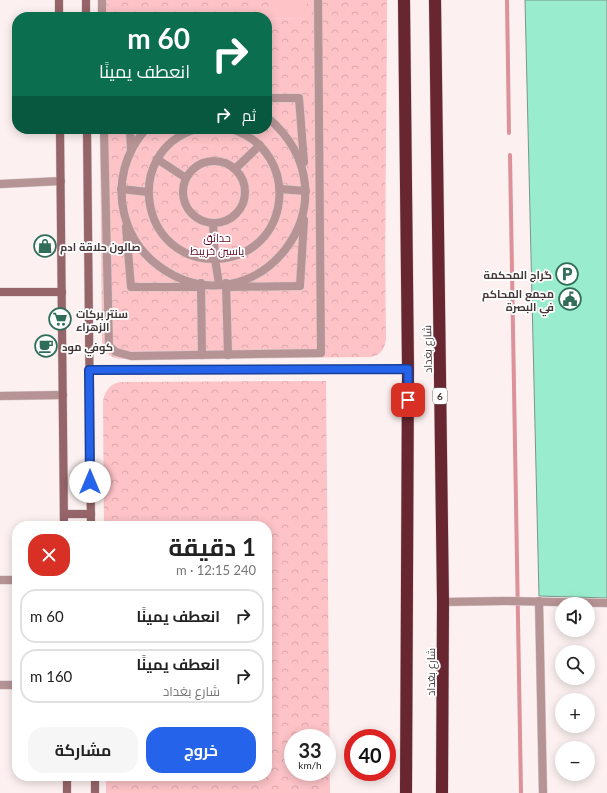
<!DOCTYPE html>
<html lang="ar">
<meta charset="utf-8">
<style>
body{margin:0;font-family:Lato,Cairo,sans-serif;background:#f6f6f6;color:#222;direction:rtl;height:100vh;display:flex;flex-direction:column;font-size:15px;white-space:nowrap}
*{box-sizing:border-box;margin:0}
p{font-size:13px;color:#767676}
.icon{flex:none;width:22px;height:22px;fill:none;stroke:currentColor;stroke-width:2;stroke-linecap:round;stroke-linejoin:round}
.map{position:relative;flex:1;overflow:hidden;direction:ltr}
.drawer{position:absolute;left:12px;top:521px;width:260px;height:260px;display:flex;flex-direction:column;background:#fff;border-radius:16px;box-shadow:0 2px 10px #0003;direction:rtl}
.drawer>*{flex:none}
.hud{position:absolute;left:12px;top:12px;width:260px;height:122px;border-radius:16px;box-shadow:0 2px 10px #0003;direction:rtl;background:#0b6e4f;color:#fff;overflow:hidden}
.fabs{position:absolute;left:555px;top:597px;display:grid;gap:8px}
.fabs a{display:grid;place-items:center;width:40px;height:40px;border-radius:50%;background:#fff;box-shadow:0 2px 10px #0003;font-size:20px}
.speed{position:absolute;left:284px;top:729px;display:flex;gap:8px;font-size:20px;font-weight:700;text-align:center}
.speed>*{display:grid;place-content:center;width:52px;height:52px;border-radius:50%;background:#fff;box-shadow:0 2px 10px #0003;line-height:1}
.speed small{font-size:10px;font-weight:400}
.speed .limit{border:6px solid #d22;background:#fff;color:#111}
.pin{position:absolute;display:grid;place-items:center;width:34px;height:34px;color:#fff;margin:-17px;border-radius:8px;box-shadow:0 2px 6px #0006}
.me{position:absolute;width:44px;margin:-22px;rotate:0deg;stroke-linejoin:round;filter:drop-shadow(0 0 3px #0008)}
.turn{display:flex;align-items:center;gap:14px;height:84px;padding:0 16px;font-size:18px}
.turn .icon{width:52px;height:52px;stroke-width:2.5}
.turn b{display:block;font-size:28px;line-height:34px}
.then{display:flex;align-items:center;height:38px;padding:0 16px;background:#0003;gap:8px;font-size:15px}
.round{display:grid;place-items:center;flex:none;width:42px;height:42px;border-radius:16px;background:#f6f6f6}
.overview{display:flex;align-items:center;justify-content:space-between;height:68px;padding:0 16px}
h1{font-size:24px;font-weight:700;line-height:30px}
.primary-button{display:flex;gap:8px;margin-top:auto;padding:8px 16px}
.primary-button a{flex:1;height:46px;border-radius:16px;background:#2563eb;color:#fff;font-size:16px;font-weight:700;line-height:46px;text-align:center}
.primary-button a+a{background:#f6f6f6;color:#222}
ul{padding:0;list-style:none}
li{display:flex;align-items:center;gap:12px;height:54px;margin:0 8px 6px;padding:0 8px;border:2px solid #e0e0e0;border-radius:16px}
li div{flex:1}
li b{display:block;font-size:15px}
li em{font-style:normal}
.map>svg:first-child{display:block}
</style>
<div class="map">
<svg width="607" height="793" viewBox="0 0 607 793">
<defs>
<pattern id="park-crowns" width="20" height="18" patternUnits="userSpaceOnUse"><rect width="20" height="18" fill="#fdc3c7"/><path d="M2 6a3 3 0 1 1 6 0M12 15a3 3 0 1 1 6 0" fill="none" stroke="#daa8ac"/></pattern>
</defs>
<rect width="100%" height="100%" fill="#fcf0f0"/>
<polygon fill="#fdc3c7" points="270,0 307,0 307,19 270,18"/>
<g fill="url(#park-crowns)" fill-rule="evenodd">
<path d="M98 0H270V18L307 19V0H387C387 113 384 226 386 339 385 349 380 356 370 357L123 359C111 359 105 354 102 342L100 129H267V17H99Z"/>
<path d="M326 381 330 793H106V776H267V526H104L103 402C104 392 110 384 120 382ZM293 738H327V772H293Z"/>
</g>
<g fill="none" stroke-linecap="round" stroke-linejoin="round">
<g stroke="#dd9198" stroke-width="4">
<polyline points="507,0 509,133"/>
<polyline points="510,155 521,793"/>
</g>
</g>
<polygon fill="#99edce" stroke="#7a958a" points="525,0 607,0 607,598 539,596"/>
<g fill="none" stroke-linecap="round" stroke-linejoin="round">
<g stroke="#d7cbcb" stroke-width="9">
<g id="street">
<polyline points="102,0 102,17"/>
<polyline points="267,98 299,98 304,162"/>
<polyline points="104,129 109,346 116,352 131,356 321,353 318,0"/>
<polyline points="130,129 131,150"/>
<path d="M146 129C125 152 117 183 124 213 129 235 142 254 160 267 255 335 365 200 267 117"/>
<path d="M196 129C122 152 140 261 216 259 292 256 303 151 231 129"/>
<polyline points="157,159 186,178"/>
<circle cx="214" cy="192" r="31"/>
<polyline points="235,169 260,145"/>
<polyline points="0,184 61,181"/>
<polyline points="121,189 148,192"/>
<polyline points="280,189 306,191"/>
<polyline points="213,224 215,259 219,284"/>
<polyline points="126,227 131,287 201,287"/>
<polyline points="201,283 202,355"/>
<polyline points="226,283 228,355"/>
<polyline points="228,287 300,286 304,220"/>
<polyline points="0,396 63,395"/>
<polyline points="0,580 17,580"/>
<polyline points="539,601 543,793"/>
<polyline points="443,602 504,601 607,603"/>
<polyline points="0,685 17,685"/>
</g>
</g>
<g stroke="#d7cbcb" stroke-width="9">
<g id="secondary">
<polyline points="59,0 59,17"/>
<polyline points="86,0 86,17"/>
<polyline points="60,129 64,526"/>
<polyline points="87,129 91,526"/>
<polyline points="0,292 62,292"/>
<polyline points="89,370 408,369"/>
<polyline points="64,514 91,514"/>
<polyline points="67,776 67,793"/>
<polyline points="95,776 95,793"/>
</g>
</g>
<g stroke="#d7cbcb" stroke-width="13">
<g id="highway">
<polyline points="404,0 408,369 406,793"/>
<polyline points="435,0 443,602 442,793"/>
</g>
</g>
<use href="#street" stroke="#b69395" stroke-width="8"/>
<use href="#secondary" stroke="#956569" stroke-width="8"/>
<use href="#highway" stroke="#672630" stroke-width="12"/>
</g>
<g fill="none" stroke-linecap="round" stroke-linejoin="round">
<g stroke="#184099" stroke-width="10">
<polyline id="route" points="90,482 89,370 408,369 408,400"/>
</g>
<use href="#route" stroke="#2563eb" stroke-width="7"/>
</g>
<defs>
<g id="shop-ring" transform="scale(1.15)"><circle r="9.5" fill="#fff" stroke="#316e59" stroke-width="1.5"/><path d="M-5-2.5h2.3a2.7 3.5 0 0 1 5.4 0H5L5.5 6h-11ZM-1.5-2.5h3a1.5 2.3 0 0 0-3 0Z" fill="#316e59"/></g>
<g id="parking-ring" transform="scale(1.15)"><circle r="9.5" fill="#fff" stroke="#316e59" stroke-width="1.5"/><path d="M-3.5-5.5H1a3.5 3.5 0 0 1 0 7H-1V5.5H-3.5ZM-1-3.4V-.6H.8a1.4 1.4 0 0 0 0-2.8Z" fill="#316e59"/></g>
<g id="civic-ring" transform="scale(1.15)"><circle r="9.5" fill="#fff" stroke="#316e59" stroke-width="1.5"/><path d="M-.6-6.5H3V-4.5H.6V-3L4-1V1h2V6H-6V1h2V-1L-.6-3ZM-1.2 2.5V6h2.4V2.5Z" fill="#316e59"/></g>
<g id="supermarket-ring" transform="scale(1.15)"><circle r="9.5" fill="#fff" stroke="#316e59" stroke-width="1.5"/><path d="M-6-5.5h2.5l.6 2H6L4.5 2H-2.5L-4.4-4H-6ZM-1.5 3.2a1.3 1.3 0 1 0 .1 0ZM3 3.2a1.3 1.3 0 1 0 .1 0Z" fill="#316e59"/></g>
<g id="cafe-ring" transform="scale(1.15)"><circle r="9.5" fill="#fff" stroke="#316e59" stroke-width="1.5"/><path d="M-5.5-4.5H6V0H3Q3 3.5 0 3.5H-2.5Q-5.5 3.5-5.5 0ZM3-3.2v2h1.7v-2ZM-6 4.5H4V6H-6Z" fill="#316e59"/></g>
</defs>
<g fill-rule="evenodd">
<use href="#shop-ring" x="45" y="246"/>
<use href="#parking-ring" x="567" y="274"/>
<use href="#civic-ring" x="570" y="299"/>
<use href="#supermarket-ring" x="60" y="319"/>
<use href="#cafe-ring" x="46" y="346"/>
</g>
<g text-anchor="middle" dominant-baseline="central" stroke-width="3.5" stroke-linejoin="round" paint-order="stroke">
<rect fill="#fff" stroke="#7c7474" stroke-width="1" x="433" y="388" width="14" height="16" rx="3"/>
<g font-size="10" font-weight="bold" fill="#443839">
<text x="440" y="396">6</text>
</g>
<g font-size="11" fill="#640721" stroke="#fff">
<text x="217" y="237">حدائق<tspan x="217" dy="13">ياسين خريبط</tspan></text>
</g>
<g font-size="11" font-weight="bold" fill="#443839" stroke="#fff" text-anchor="start">
<text x="60" y="246">صالون حلاقة ادم</text>
<text x="552" y="274" text-anchor="end">گراج المحكمة</text>
<text x="554" y="293" text-anchor="end">مجمع المحاكم<tspan x="554" dy="13">في البصرة</tspan></text>
<text x="76" y="313">سنتر بركات<tspan x="76" dy="13">الزهراء</tspan></text>
<text x="62" y="346">كوفي مود</text>
</g>
<g font-size="11" fill="#443839" stroke="#fff">
<text transform="translate(427 349) rotate(-91)">شارع بغداد</text>
<text transform="translate(430 672) rotate(-90)">شارع بغداد</text>
</g>
</g>
</svg>
<div class="fabs">
<a><svg class="icon" aria-label="sound" viewBox="0 0 24 24"><path d="M4 9h4l5-4v14l-5-4H4zM17 9q2 3 0 6"/></svg></a>
<a><svg class="icon" aria-label="search" viewBox="0 0 24 24"><circle cx="10" cy="10" r="6"/><path d="M15 15l6 6"/></svg></a>
<a>+</a>
<a>−</a>
</div>
<div class="speed"><div>33<small>km/h</small></div><div class="limit">40</div></div>
<div class="pin" style="left:408px;top:400px;background:#d93025"><svg class="icon" aria-label="arrive" viewBox="0 0 24 24"><path d="M6 21V4h12l-3 4 3 4H6"/></svg></div>
<svg class="me" style="left:90px;top:482px" viewBox="-20 -20 40 40"><circle r="19" fill="#fff"/><path d="M0-13L10 11 0 6-10 11z" fill="#2563eb"/></svg>
<div class="hud">
<div class="turn"><svg class="icon" aria-label="right" viewBox="0 0 24 24"><path d="M7 20v-9h11M14 6l5 5-5 5"/></svg><div><b>60 m</b>انعطف يمينًا</div></div>
<div class="then">ثم<svg class="icon" aria-label="right" viewBox="0 0 24 24"><path d="M7 20v-9h11M14 6l5 5-5 5"/></svg></div>
</div>
<section class="drawer">
<div class="overview"><div><h1>1 دقيقة</h1><p>240 m · 12:15</p></div><a class="round" style="background:#d93025;color:#fff"><svg class="icon" aria-label="close" viewBox="0 0 24 24"><path d="M6 6l12 12M18 6L6 18"/></svg></a></div>
<ul>
<li><svg class="icon" aria-label="right" viewBox="0 0 24 24"><path d="M7 20v-9h11M14 6l5 5-5 5"/></svg><div><b>انعطف يمينًا</b></div><em>60 m</em></li>
<li><svg class="icon" aria-label="right" viewBox="0 0 24 24"><path d="M7 20v-9h11M14 6l5 5-5 5"/></svg><div><b>انعطف يمينًا</b><p>شارع بغداد</p></div><em>160 m</em></li>
</ul>
<div class="primary-button"><a>خروج</a><a>مشاركة</a></div>
</section>
</div>
